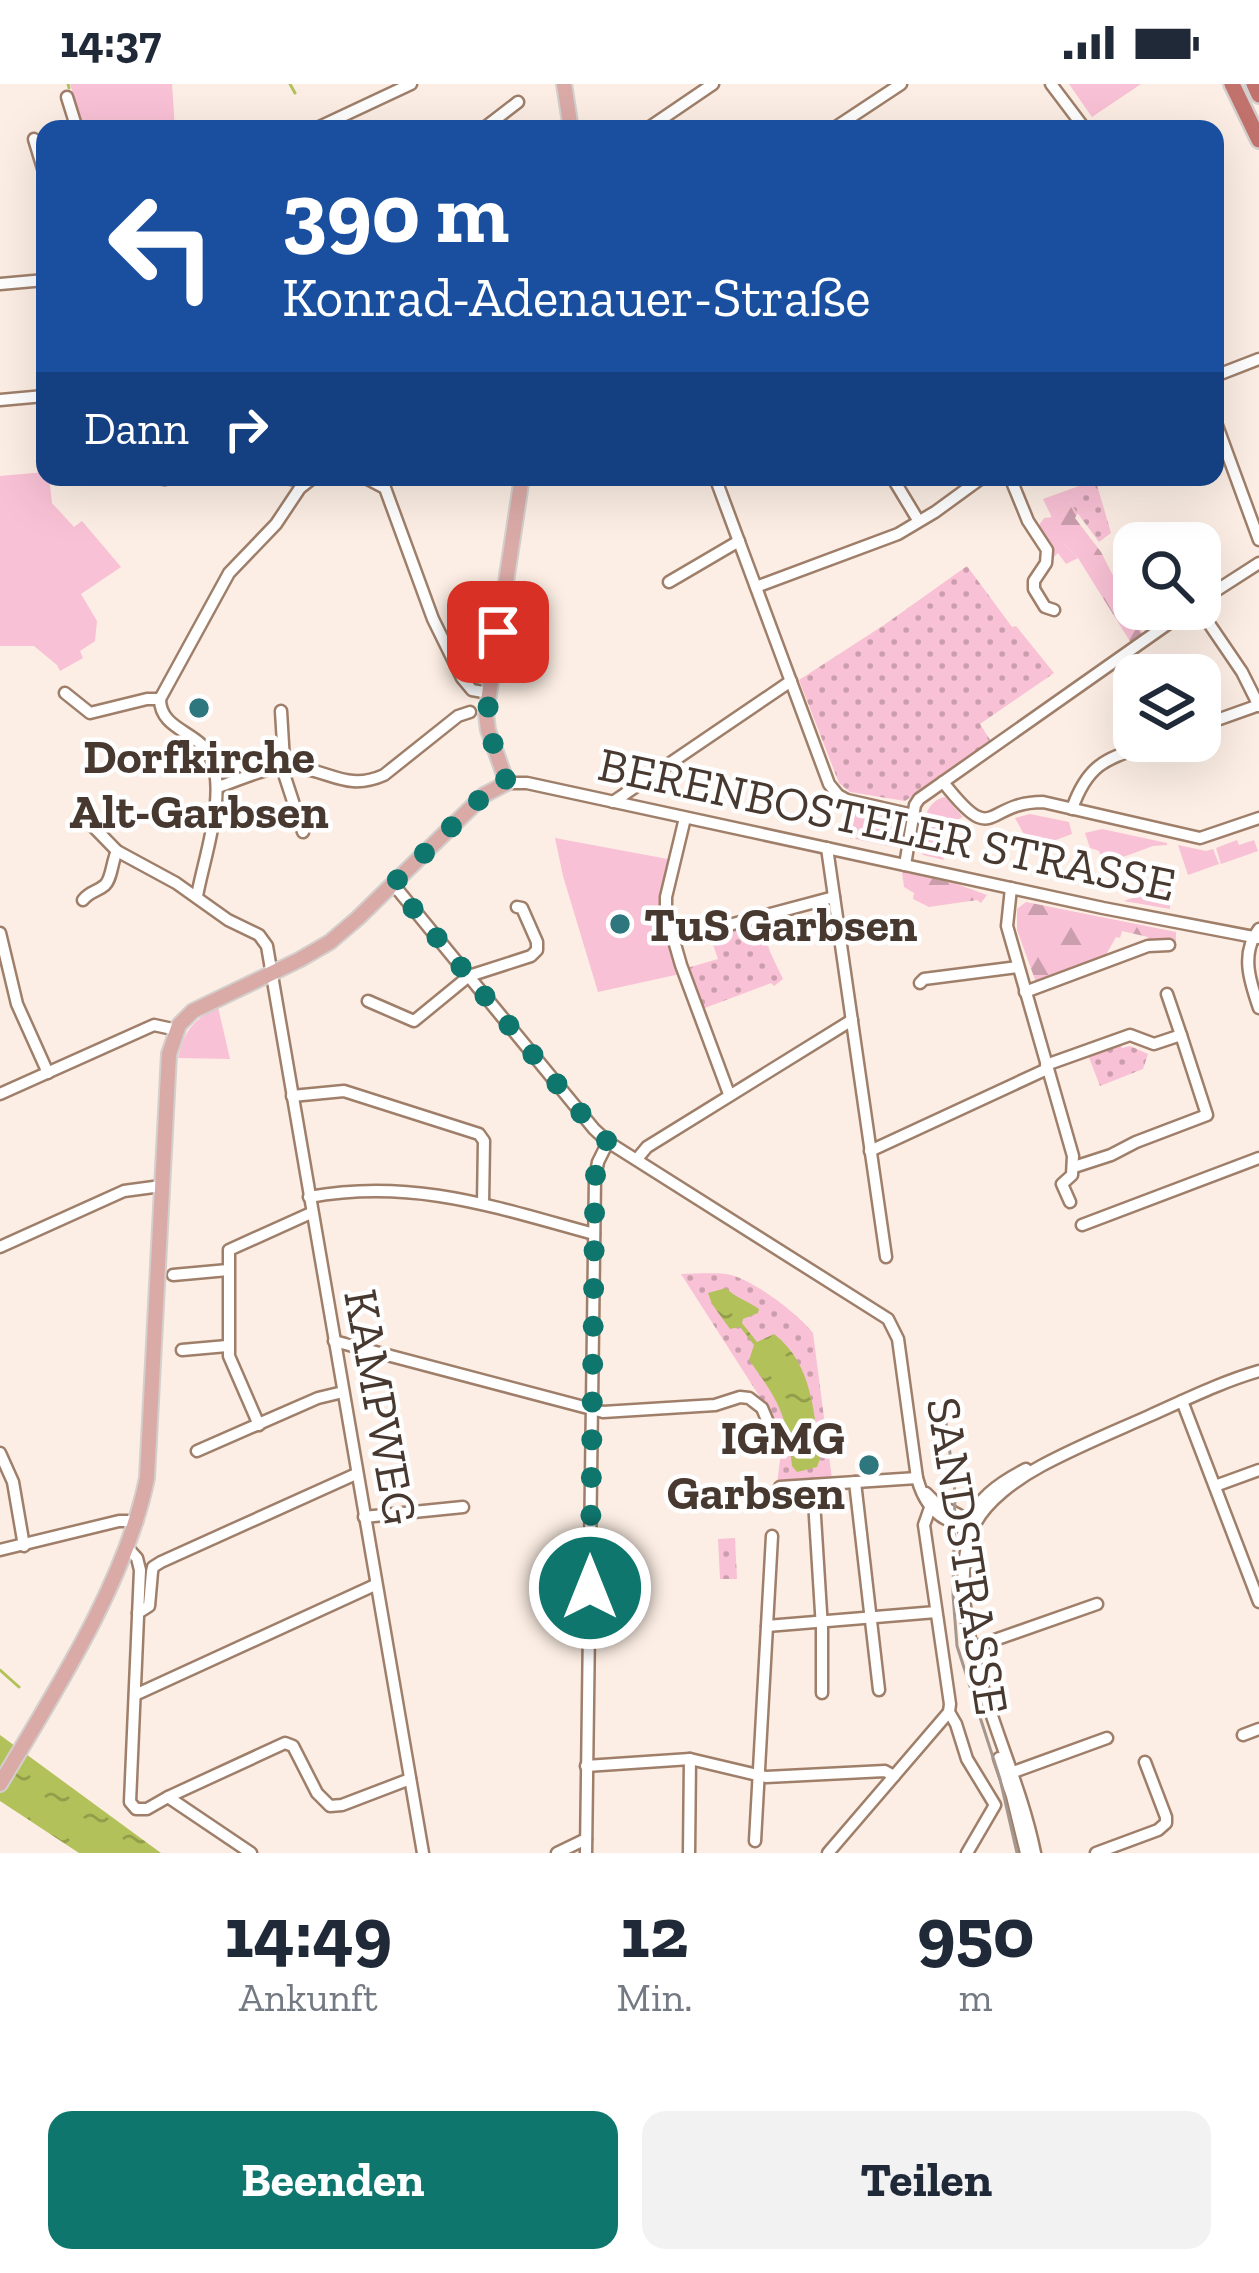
<!DOCTYPE html>
<html lang="de">
<meta charset="utf-8">
<style>
body{margin:0;font-family:"Zilla Slab",serif;background:#f2f2f3;color:#1f2937;height:100vh;display:flex;flex-direction:column;font-size:45px;white-space:nowrap}
*{box-sizing:border-box;margin:0}
p{font-size:39px;color:#747a83}
.icon{flex:none;width:66px;height:66px;fill:none;stroke:currentColor;stroke-width:2;stroke-linecap:round;stroke-linejoin:round}
.map{position:relative;height:1769px;overflow:hidden}
.side{display:flex;flex-direction:column;background:#fff;flex:1}
.side>*{flex:none}
.guide{position:absolute;left:36px;top:36px;width:1188px;height:366px;border-radius:24px;box-shadow:0 12px 48px #0002;background:#1a4fa0;color:#fff;overflow:hidden}
.buttons{position:absolute;left:1113px;top:438px;display:grid;gap:24px}
.buttons a{display:grid;place-items:center;width:108px;height:108px;border-radius:24px;background:#fff;box-shadow:0 12px 48px #0002;font-size:60px}
.pin{position:absolute;display:grid;place-items:center;width:102px;height:102px;color:#fff;margin:-51px;border-radius:24px;box-shadow:0 6px 18px #0006}
.me{position:absolute;width:132px;margin:-66px;rotate:0deg;stroke-linejoin:round;filter:drop-shadow(0 0 9px #0008)}
.turn{display:flex;align-items:center;gap:42px;height:252px;padding:0 48px;font-size:54px}
.turn .icon{width:156px;height:156px;stroke-width:2.5}
.turn b{display:block;font-size:84px;line-height:102px}
.then{display:flex;align-items:center;height:114px;padding:0 48px;background:#0003;gap:24px;font-size:45px}
.eta{display:flex;justify-content:space-evenly;align-items:center;height:204px;text-align:center}
.eta b{font-size:72px;font-weight:700;line-height:84px}
.primary-button{display:flex;gap:24px;margin-top:auto;padding:24px 48px}
.primary-button a{flex:1;height:138px;border-radius:24px;background:#0f766e;color:#fff;font-size:48px;font-weight:700;line-height:138px;text-align:center}
.primary-button a+a{background:#f2f2f3;color:#1f2937}
.status{display:flex;justify-content:space-between;align-items:center;height:84px;padding:0 60px;background:#fff;direction:ltr}
.status svg{height:33px;fill:currentColor}
.map>svg:first-child{display:block}
</style>
<div class="status"><b>14:37</b><svg viewBox="0 0 49 12"><path d="M0 12V9h3v3zM5 12V6h3v6zM10 12V3h3v9zM15 12V0h3v12zM26 1h20v11H26zM47 4h2v5h-2z"/></svg></div>
<div class="map">
<svg width="1259" height="1769" viewBox="0 0 1259 1769">
<defs>
<pattern id="forest-firs" width="22" height="20" patternUnits="userSpaceOnUse" patternTransform="scale(3)"><rect width="22" height="20" fill="#f9c1d5"/><path d="M5 1l3.5 6h-7zM16 11l3.5 6h-7z" fill="#cb9ead"/></pattern>
<pattern id="park-dots" width="8" height="8" patternUnits="userSpaceOnUse" patternTransform="scale(3)"><rect width="8" height="8" fill="#f9c1d5"/><path d="M2 2h.1M6 6h.1" fill="none" stroke="#cb9ead" stroke-width="1.8" stroke-linecap="round"/></pattern>
<pattern id="water-ripples" width="26" height="14" patternUnits="userSpaceOnUse" patternTransform="scale(3)"><rect width="26" height="14" fill="#b3c15a"/><path d="M2 4q2-2 4 0t4 0M15 11q2-2 4 0t4 0" fill="none" stroke="#939e4b"/></pattern>
</defs>
<rect width="100%" height="100%" fill="#fceee4"/>
<g fill="#f9c1d5">
<polygon points="70,0 172,0 175,45 84,45"/>
<polygon points="1069,0 1141,0 1092,33"/>
<polygon points="45,388 45,393 49,393 52,419 74,443 82,437 121,483 81,510 97,537 95,557 80,567 83,574 60,587 57,581 34,562 0,562 0,392"/>
<polygon points="1053,433 1065,461 1078,474 1066,480 1058,469 1053,474 1049,458 1039,448 1038,443 1044,434"/>
<path d="M945 713 963 733 934 746 944 776 923 771 920 766C922 746 923 717 945 713Z"/>
<polygon points="845,727 897,735 877,748 864,746 851,755 845,749 853,746"/>
<polygon points="1030,730 1069,738 1072,750 1032,765 1015,734"/>
<polygon points="900,736 903,748 898,764 855,755 864,749 877,752"/>
<polygon points="1102,745 1167,759 1167,761 1153,762 1104,780 1099,767 1090,764 1085,749"/>
<polygon points="555,754 673,776 661,819 680,890 598,908 563,792"/>
<polygon points="1237,756 1239,761 1254,756 1258,767 1221,780 1216,764"/>
<polygon points="1178,761 1206,767 1213,765 1219,780 1188,791"/>
<polygon points="1171,800 1170,825 1124,817"/>
<path d="M218 923 230 975 178 974C184 947 193 936 218 923Z"/>
</g>
<g fill="url(#forest-firs)">
<polygon points="1089,393 1112,393 1070,419 1078,429 1075,434 1101,468 1143,550 1131,559 1078,474 1065,461 1043,415 1090,398"/>
<polygon points="902,788 954,799 987,811 981,819 977,816 929,823 913,815 914,809 904,803"/>
<polygon points="1026,818 1176,848 1176,858 1148,856 1148,853 1122,847 1120,854 1116,853 1103,876 1037,901 1017,846 1017,825"/>
</g>
<g fill="url(#park-dots)">
<polygon points="1097,401 1111,449 1099,458 1070,419"/>
<polygon points="967,482 1012,543 1016,542 1054,589 980,640 992,659 905,717 850,708 839,699 799,596 884,541"/>
<polygon points="761,836 770,868 783,895 774,902 771,899 702,925 687,884 718,875 709,849"/>
<polygon points="1119,959 1122,964 1130,962 1148,970 1143,985 1100,1002 1088,971"/>
<path d="M681 1190C697 1190 716 1188 731 1191 756 1198 797 1229 813 1249L832 1395 777 1399 782 1361 779 1343Z"/>
<polygon points="735,1454 737,1495 720,1495 718,1455"/>
</g>
<g fill="url(#water-ripples)">
<path d="M726 1204C736 1214 748 1217 759 1225L758 1229 743 1235 742 1239 757 1258 774 1250C813 1280 814 1330 820 1375L817 1383 797 1388 792 1382C787 1331 779 1317 749 1276L754 1261 740 1243 730 1245 712 1220 708 1209Z"/>
<polygon points="0,1651 161,1769 79,1769 0,1717"/>
</g>
<g fill="none" stroke-linecap="round" stroke-linejoin="round">
<g stroke="#b3c15a" stroke-width="3">
<polyline points="68,0 69,4"/>
<polyline points="290,0 295,9"/>
<polyline points="0,1586 19,1603"/>
</g>
<g stroke="#9f7f6a" stroke-width="15">
<g id="minor">
<polyline points="1051,0 1085,45"/>
<polyline points="67,13 77,45"/>
<polyline points="315,45 411,0"/>
<polyline points="483,45 518,18"/>
<polyline points="647,45 713,0"/>
<polyline points="833,45 901,0"/>
<polyline points="34,55 45,91"/>
<polyline points="0,200 45,196"/>
<polyline points="1215,292 1259,275"/>
<polyline points="0,316 44,312"/>
<polyline points="1215,336 1259,456"/>
<polyline points="151,393 165,395 174,393"/>
<polyline points="278,393 299,396 304,400"/>
<polyline points="364,393 385,404 433,535 462,594 472,606 489,609"/>
<polyline points="715,393 829,700 838,711 847,716 913,731"/>
<polyline points="892,393 918,436"/>
<polyline points="1010,393 1028,437 1047,466 1046,479 1034,497 1034,505 1045,523 1054,526"/>
<polyline points="669,498 739,457"/>
<polyline points="756,503 898,450 935,428 983,393"/>
<polyline points="1200,517 1259,479"/>
<polyline points="1209,529 1208,538 1242,588 1259,622"/>
<polyline points="65,609 90,629 147,615 160,615"/>
<polyline points="281,627 285,693 303,748"/>
<polyline points="1200,642 1259,621"/>
<path d="M943 698C996 766 983 718 1043 718L1200 754 1259 734"/>
<polyline points="507,699 527,699 1103,824 1259,854"/>
<path d="M218 703C240 696 269 681 292 683 329 685 346 708 384 691L458 632 470 628"/>
<polyline points="613,718 791,597"/>
<path d="M1072 725C1090 673 1113 674 1160 657"/>
<polyline points="81,730 117,767 176,799 228,836 259,851 267,862 423,1769"/>
<polyline points="685,734 666,813 666,829 681,881 729,1010"/>
<polyline points="827,764 886,1173"/>
<polyline points="905,781 915,721 919,715 1189,525"/>
<path d="M393 800 594 1045 608 1058 888 1235 898 1255 917 1394C925 1424 942 1441 974 1442"/>
<polyline points="1011,804 1007,842 1073,1072 1072,1091 1062,1100 1070,1118"/>
<path d="M197 812C204 773 229 705 209 670 196 647 160 645 160 615L229 489 276 440 300 404 314 393"/>
<path d="M83 816C90 807 97 808 105 801 112 794 112 777 117 767"/>
<path d="M1259 845C1240 869 1250 898 1259 924"/>
<polyline points="0,849 17,920 48,989"/>
<polyline points="673,856 834,813"/>
<polyline points="920,899 924,895 1018,883"/>
<polyline points="1025,908 1148,862 1169,861"/>
<polyline points="1167,910 1181,951"/>
<polyline points="368,917 414,937 469,892 531,872 537,866 537,858 522,824 517,823"/>
<polyline points="1046,981 1130,951 1154,960 1181,951 1207,1031 1136,1058 1111,1071 1074,1083"/>
<polyline points="0,1010 154,941 177,946"/>
<polyline points="292,1012 344,1007 479,1050 484,1057 483,1120"/>
<polyline points="870,1067 1047,985"/>
<polyline points="637,1075 647,1063 852,936"/>
<path d="M309 1113C413 1094 495 1123 594 1150"/>
<polyline points="1082,1141 1259,1074"/>
<polyline points="0,1163 124,1107 161,1102"/>
<polyline points="173,1191 228,1186"/>
<polyline points="334,1257 603,1328 715,1321 740,1313 749,1314 762,1324 776,1357"/>
<polyline points="182,1266 227,1262"/>
<polyline points="1182,1317 1259,1518"/>
<polyline points="259,1341 229,1272 229,1166 311,1129"/>
<polyline points="197,1367 318,1314 343,1308"/>
<polyline points="0,1369 13,1398 24,1462"/>
<polyline points="855,1398 879,1606"/>
<polyline points="813,1401 822,1544 822,1609"/>
<polyline points="1215,1402 1259,1386"/>
<polyline points="780,1403 917,1394"/>
<polyline points="926,1409 936,1419 970,1437"/>
<polyline points="930,1424 924,1441 950,1620 949,1628 956,1640 967,1675 995,1721 967,1769"/>
<polyline points="364,1433 463,1423"/>
<path d="M964 1446C974 1416 999 1399 1026 1385"/>
<polyline points="127,1463 137,1474 140,1486 130,1718 136,1725 147,1725 168,1713 251,1769"/>
<polyline points="0,1466 119,1437 137,1437"/>
<polyline points="138,1529 149,1522 152,1488 153,1483 161,1478 356,1390"/>
<polyline points="767,1542 936,1528"/>
<polyline points="969,1565 1097,1520"/>
<polyline points="135,1611 375,1501"/>
<polyline points="1243,1651 1259,1645"/>
<polyline points="999,1674 1012,1712 1026,1769"/>
<polyline points="586,1682 690,1675 766,1693 885,1687 894,1692"/>
<polyline points="1008,1690 1107,1654"/>
<polyline points="168,1713 285,1659 293,1662 317,1709 330,1722 342,1721 410,1695"/>
<polyline points="755,1757 772,1452"/>
<polyline points="557,1769 586,1755"/>
<polyline points="586,1769 595,1094 598,1078 608,1058"/>
<polyline points="689,1769 690,1675"/>
<polyline points="828,1769 949,1628"/>
<path d="M1035 1769C1021 1700 989 1637 973 1568 964 1531 957 1479 974 1442 986 1417 1017 1395 1041 1382 1076 1363 1113 1348 1149 1332 1185 1316 1221 1298 1259 1287"/>
<polyline points="1096,1769 1158,1746 1166,1739 1166,1733 1145,1678"/>
</g>
</g>
<g stroke="#d3cfcd" stroke-width="18">
<g id="major">
<polyline points="564,0 571,45"/>
<path d="M0 1700C54 1609 126 1498 147 1394L169 970 179 941 193 927 299 876 330 858 358 834 484 711 507 699 488 646 486 630 522 393"/>
</g>
</g>
<g stroke="#d3cfcd" stroke-width="20">
<g id="highway">
<polyline points="1232,0 1259,56"/>
<polyline points="1254,0 1259,11"/>
</g>
</g>
<use href="#minor" stroke="#fff" stroke-width="10"/>
<use href="#major" stroke="#daaaa7" stroke-width="14"/>
<use href="#highway" stroke="#c2726c" stroke-width="15"/>
<polyline stroke="#a5978d" stroke-width="3" points="946,1339 955,1408 953,1511 957,1562 1000,1695 1017,1769"/>
</g>
<g fill="none" stroke-linecap="round" stroke-linejoin="round">
<polyline stroke="#0f766e" stroke-width="21" stroke-dasharray="0 37.8" points="498,548 486,639 507,699 484,711 393,800 594,1045 608,1058 598,1078 595,1094 590,1504"/>
</g>
<g fill="#2e777f" stroke="#fefefe" stroke-width="4.5">
<circle cx="199" cy="624" r="12"/>
<circle cx="620" cy="840" r="12"/>
<circle cx="869" cy="1381" r="12"/>
</g>
<g text-anchor="middle" dominant-baseline="central" stroke-width="9" stroke-linejoin="round" paint-order="stroke">
<g font-size="48" font-weight="bold" fill="#473930" stroke="#fefefe">
<text x="199" y="672">Dorfkirche<tspan x="199" dy="55">Alt-Garbsen</tspan></text>
<text x="644" y="840" text-anchor="start">TuS Garbsen</text>
<text x="845" y="1353" text-anchor="end">IGMG<tspan x="845" dy="55">Garbsen</tspan></text>
</g>
<g font-size="48" fill="#473930" stroke="#fefefe">
<text transform="translate(887 740) rotate(12)">BERENBOSTELER STRASSE</text>
<text transform="translate(381 1323) rotate(80)">KAMPWEG</text>
<text transform="translate(968 1472) rotate(81)">SANDSTRASSE</text>
</g>
</g>
</svg>
<div class="buttons">
<a><svg class="icon" aria-label="search" viewBox="0 0 24 24"><circle cx="10" cy="10" r="6"/><path d="M15 15l6 6"/></svg></a>
<a><svg class="icon" aria-label="layers" viewBox="0 0 24 24"><path d="M12 4l9 5-9 5-9-5zM3 14l9 5 9-5"/></svg></a>
</div>
<div class="pin" style="left:498px;top:548px;background:#d93025"><svg class="icon" aria-label="arrive" viewBox="0 0 24 24"><path d="M6 21V4h12l-3 4 3 4H6"/></svg></div>
<svg class="me" style="left:590px;top:1504px" viewBox="-20 -20 40 40"><circle r="17" fill="#0f766e" stroke="#fff" stroke-width="3"/><path d="M0-11L8 9 0 5-8 9z" fill="#fff"/></svg>
<div class="guide">
<div class="turn"><svg class="icon" aria-label="left" viewBox="0 0 24 24"><path d="M17 20v-9H6M10 6l-5 5 5 5"/></svg><div><b>390 m</b>Konrad-Adenauer-Straße</div></div>
<div class="then">Dann<svg class="icon" aria-label="right" viewBox="0 0 24 24"><path d="M7 20v-9h11M14 6l5 5-5 5"/></svg></div>
</div>
</div>
<section class="side">
<div class="eta">
<div><b>14:49</b><p>Ankunft</p></div>
<div><b>12</b><p>Min.</p></div>
<div><b>950</b><p>m</p></div>
</div>
<div class="primary-button"><a>Beenden</a><a>Teilen</a></div>
</section>
